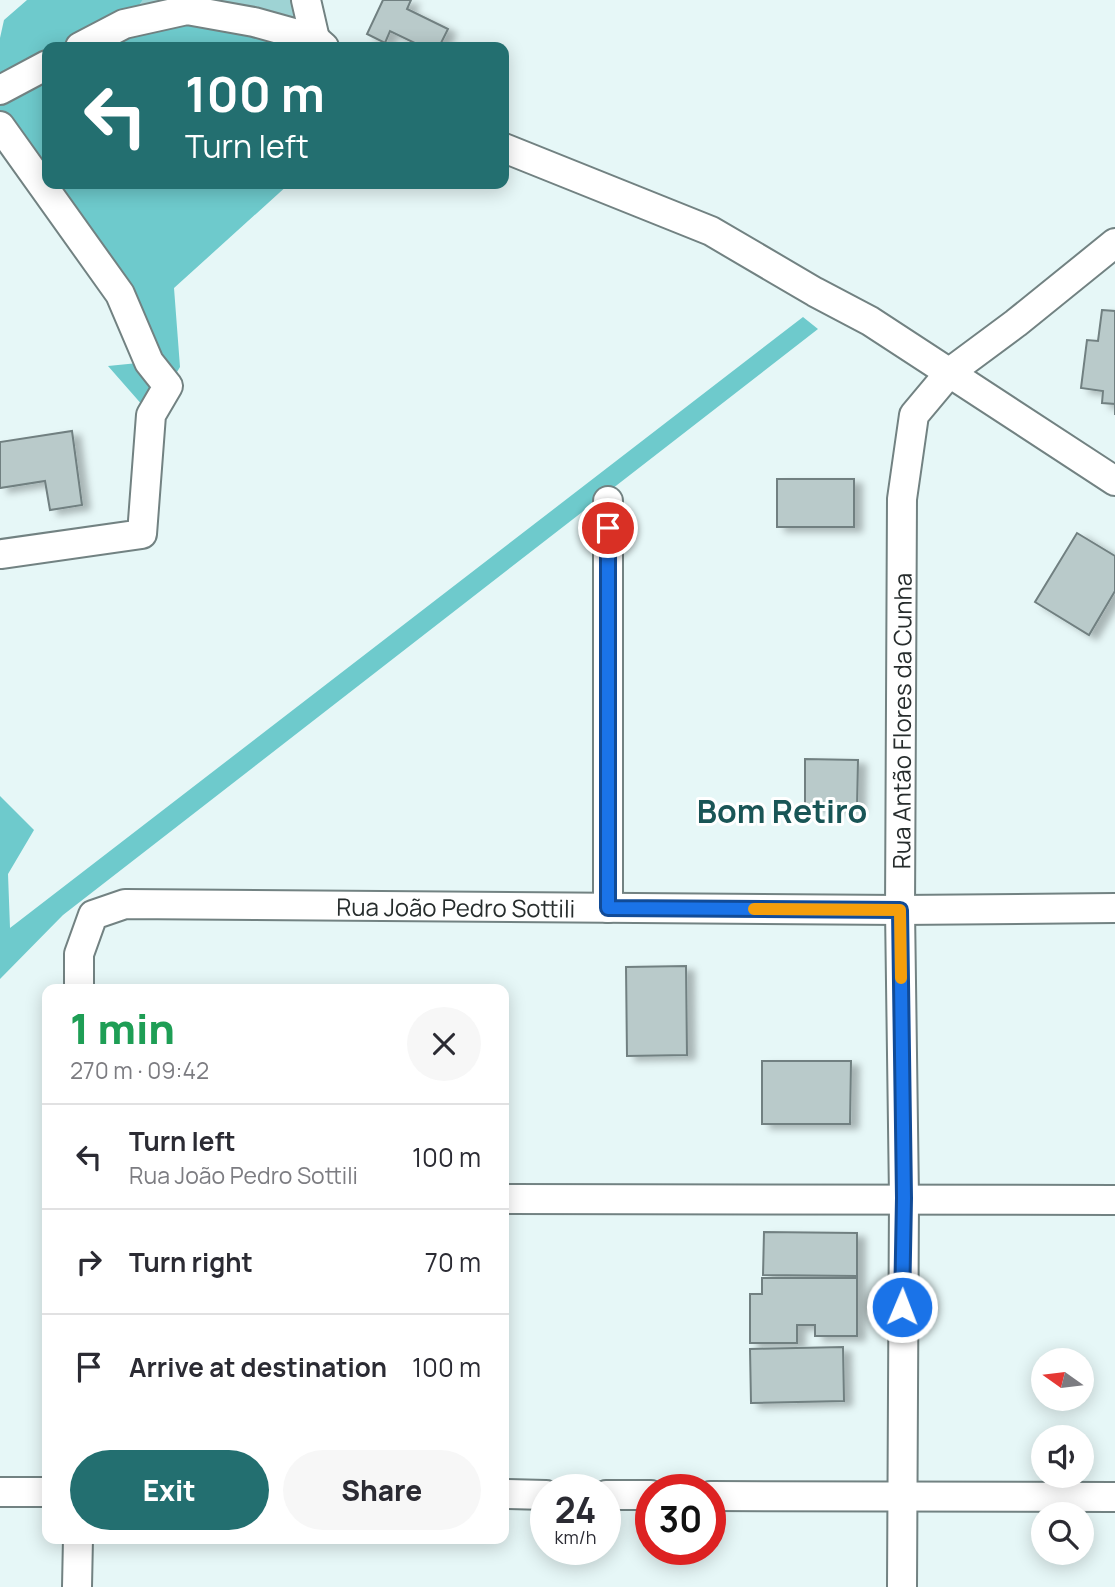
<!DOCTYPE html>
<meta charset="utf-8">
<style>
body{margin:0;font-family:Manrope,sans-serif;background:#f7f7f7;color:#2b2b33;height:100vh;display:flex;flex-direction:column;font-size:26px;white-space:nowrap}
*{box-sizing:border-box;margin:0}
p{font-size:23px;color:#7c7c81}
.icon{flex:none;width:38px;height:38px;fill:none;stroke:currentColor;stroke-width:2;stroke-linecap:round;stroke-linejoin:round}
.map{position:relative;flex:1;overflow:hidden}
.drawer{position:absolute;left:42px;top:984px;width:467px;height:560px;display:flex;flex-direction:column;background:#fff;border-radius:14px;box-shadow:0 4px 18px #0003}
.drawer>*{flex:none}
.top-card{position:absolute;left:42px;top:42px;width:467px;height:147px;border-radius:14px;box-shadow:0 4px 18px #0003;background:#236f70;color:#fff;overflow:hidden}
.needle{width:46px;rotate:284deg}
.fabs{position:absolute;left:1031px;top:1348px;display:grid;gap:14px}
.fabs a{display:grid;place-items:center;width:63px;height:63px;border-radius:50%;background:#fff;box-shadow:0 4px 18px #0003;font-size:35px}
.speed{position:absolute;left:530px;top:1474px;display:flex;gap:14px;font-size:35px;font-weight:700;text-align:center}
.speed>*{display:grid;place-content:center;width:91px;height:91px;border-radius:50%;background:#fff;box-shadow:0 4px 18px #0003;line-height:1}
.speed small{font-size:18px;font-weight:400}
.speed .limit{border:10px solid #d22;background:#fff;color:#111}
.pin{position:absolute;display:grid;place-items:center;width:60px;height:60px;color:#fff;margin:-30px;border:4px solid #fff;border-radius:50%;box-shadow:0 2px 7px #0007}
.me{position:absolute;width:77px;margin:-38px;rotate:1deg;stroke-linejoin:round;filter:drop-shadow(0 0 5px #0008)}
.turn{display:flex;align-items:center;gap:24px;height:147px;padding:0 28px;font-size:32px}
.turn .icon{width:91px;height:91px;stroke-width:2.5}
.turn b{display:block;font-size:49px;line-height:60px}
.round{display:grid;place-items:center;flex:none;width:74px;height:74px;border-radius:37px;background:#f7f7f7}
.headline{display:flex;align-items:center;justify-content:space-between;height:119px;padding:0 28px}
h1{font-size:42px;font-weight:800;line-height:52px;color:#1e9e55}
.primary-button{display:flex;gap:14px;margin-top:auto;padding:14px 28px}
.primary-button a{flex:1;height:80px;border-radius:42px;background:#236f70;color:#fff;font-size:28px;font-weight:800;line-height:80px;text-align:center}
.primary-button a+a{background:#f7f7f7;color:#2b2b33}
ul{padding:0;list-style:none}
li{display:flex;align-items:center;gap:21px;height:105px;padding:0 28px;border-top:2px solid #e1e1e2}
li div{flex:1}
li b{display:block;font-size:26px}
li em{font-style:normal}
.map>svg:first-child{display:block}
</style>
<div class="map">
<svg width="1115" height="1587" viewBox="0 0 1115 1587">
<defs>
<filter id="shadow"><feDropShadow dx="8" dy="4.5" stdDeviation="3.5" flood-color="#0004"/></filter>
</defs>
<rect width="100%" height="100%" fill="#e6f7f7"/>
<polygon fill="#9ed3d4" points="143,0 306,0 315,39 124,24"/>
<g fill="#6ecacc">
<polygon points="27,0 143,0 125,23 187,10 324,47 47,47 47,184 289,184 174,288 180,367 151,415 108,366 148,362 0,126 0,38 4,20"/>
<polygon points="803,317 818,329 63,915 0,979 0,796 34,830 8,874 10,928"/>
</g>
<g fill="#b9caca" stroke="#718081" stroke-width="2" filter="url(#shadow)">
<polygon points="383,0 411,0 407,9 448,29 439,47 423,47 390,31 385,43 367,34"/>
<polygon points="1102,310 1115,311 1115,415 1115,404 1102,403 1103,391 1081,388 1087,340 1098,341"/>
<polygon points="72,431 82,505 50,510 45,481 0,488 0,442"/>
<rect x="777" y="479" width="77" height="48"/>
<polygon points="1077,533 1115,556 1115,591 1089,635 1035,602"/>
<polygon points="805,759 858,760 857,807 805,807"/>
<polygon points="686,966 687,1055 627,1056 626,967"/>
<polygon points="762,1061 851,1061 850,1124 762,1124"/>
<polygon points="764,1232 857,1233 857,1276 763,1275"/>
<polygon points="762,1278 857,1278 857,1336 815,1336 815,1325 797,1325 797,1343 750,1343 750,1294 762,1294"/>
<polygon points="843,1347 844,1401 751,1403 750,1349"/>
</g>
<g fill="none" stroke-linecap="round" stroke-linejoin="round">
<g stroke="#728282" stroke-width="32">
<g id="minor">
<polyline points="306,0 315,39"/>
<polyline points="80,47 124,24 187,10 254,22 315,39 324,47"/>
<polyline points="0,90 47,65"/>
<polyline points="0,126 120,294 149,362 168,386 151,415 142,534 2,554"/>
<polyline points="504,148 711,231 815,292 870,321 1115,481"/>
<polyline points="608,501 608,908"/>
<path id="s1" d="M79 989V954L93 915 125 904 900 910 1115 908"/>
<polyline points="504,1199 1115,1200"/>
<polyline points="0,1492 47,1492"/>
<polyline points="504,1494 546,1495"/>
<polyline points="606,1495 651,1495"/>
<polyline points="710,1496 1115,1497"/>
<polyline points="77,1587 78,1538"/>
<path id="s2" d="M902 1587 904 1198 900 910 902 499 914 415 950 372 1016 323 1115 243"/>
</g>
</g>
<use href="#minor" stroke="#fff" stroke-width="28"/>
</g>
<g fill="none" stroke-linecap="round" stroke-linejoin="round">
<g stroke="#114b97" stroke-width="18">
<polyline id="route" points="608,528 608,908 900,910 904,1198 902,1307"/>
</g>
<use href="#route" stroke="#1a73e8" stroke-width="12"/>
<polyline stroke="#f59e0b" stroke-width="12" points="754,909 900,910 901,978"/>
</g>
<g text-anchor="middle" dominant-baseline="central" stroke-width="6" stroke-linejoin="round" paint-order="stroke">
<g font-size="24" fill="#262c2c" stroke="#fff">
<text stroke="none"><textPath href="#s2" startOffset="866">Rua Antão Flores da Cunha</textPath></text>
<text stroke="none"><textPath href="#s1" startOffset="441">Rua João Pedro Sottili</textPath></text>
</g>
<g font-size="32" font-weight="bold" fill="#195556" stroke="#fff">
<text x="782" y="811">Bom Retiro</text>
</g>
</g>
</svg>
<div class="fabs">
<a><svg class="needle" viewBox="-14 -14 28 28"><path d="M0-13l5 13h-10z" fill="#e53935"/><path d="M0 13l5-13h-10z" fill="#7c7c81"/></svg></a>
<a><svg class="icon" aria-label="sound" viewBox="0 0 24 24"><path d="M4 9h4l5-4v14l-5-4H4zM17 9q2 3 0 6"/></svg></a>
<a><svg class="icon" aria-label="search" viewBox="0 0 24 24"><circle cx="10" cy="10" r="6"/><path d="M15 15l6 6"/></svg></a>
</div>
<div class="speed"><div>24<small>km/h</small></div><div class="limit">30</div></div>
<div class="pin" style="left:608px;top:528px;background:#d93025"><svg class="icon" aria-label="arrive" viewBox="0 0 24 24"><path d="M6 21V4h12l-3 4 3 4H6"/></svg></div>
<svg class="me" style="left:902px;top:1307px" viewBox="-20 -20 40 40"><circle r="17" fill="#1a73e8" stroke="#fff" stroke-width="3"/><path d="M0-11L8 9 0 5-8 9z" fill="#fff"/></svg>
<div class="top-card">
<div class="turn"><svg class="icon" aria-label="left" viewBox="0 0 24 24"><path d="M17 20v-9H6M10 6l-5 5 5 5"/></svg><div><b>100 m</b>Turn left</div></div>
</div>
<section class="drawer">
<div class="headline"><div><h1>1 min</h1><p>270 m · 09:42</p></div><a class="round"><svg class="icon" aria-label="close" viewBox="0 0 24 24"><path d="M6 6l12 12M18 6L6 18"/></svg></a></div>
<ul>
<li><svg class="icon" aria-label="left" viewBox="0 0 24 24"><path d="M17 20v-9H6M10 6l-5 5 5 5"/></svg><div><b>Turn left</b><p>Rua João Pedro Sottili</p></div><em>100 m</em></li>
<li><svg class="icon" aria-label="right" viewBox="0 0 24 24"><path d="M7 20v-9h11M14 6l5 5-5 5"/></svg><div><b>Turn right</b></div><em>70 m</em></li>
<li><svg class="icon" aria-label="arrive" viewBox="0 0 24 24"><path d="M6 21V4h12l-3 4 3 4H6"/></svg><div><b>Arrive at destination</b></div><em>100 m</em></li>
</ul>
<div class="primary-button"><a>Exit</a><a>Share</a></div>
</section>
</div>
